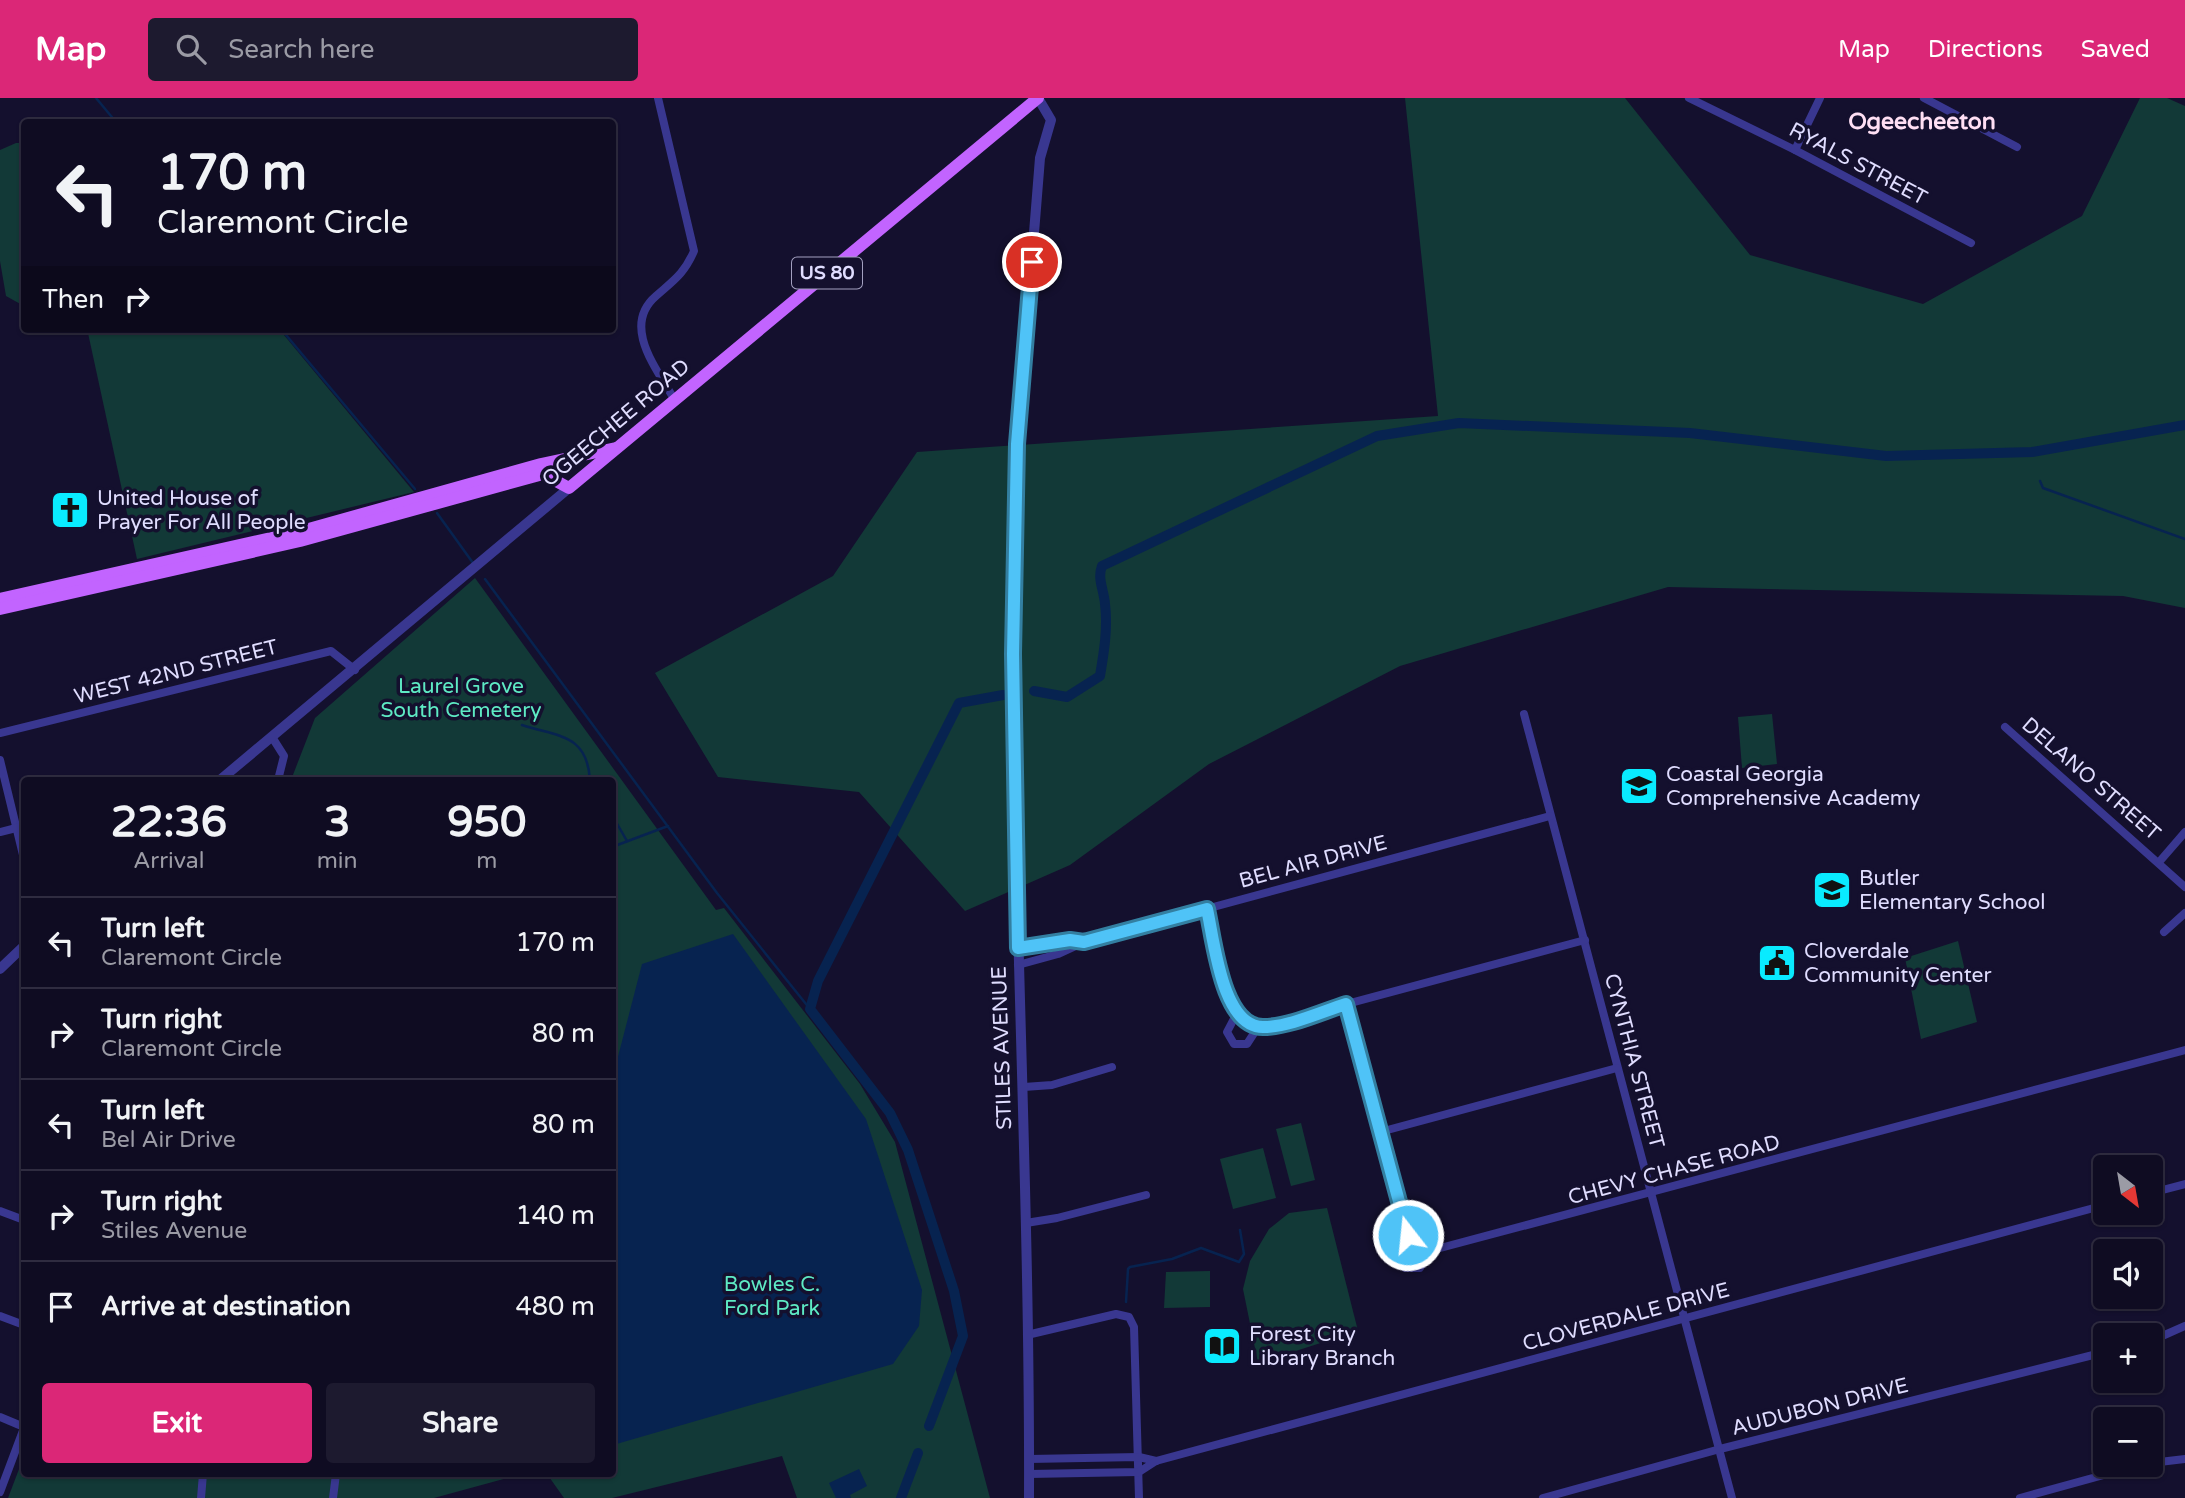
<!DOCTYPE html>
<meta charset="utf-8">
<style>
body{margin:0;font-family:"Varela Round",sans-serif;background:#1d1a2f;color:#f1f3f6;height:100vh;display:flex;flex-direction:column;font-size:26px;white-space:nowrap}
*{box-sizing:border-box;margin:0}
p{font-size:23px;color:#9b9ba5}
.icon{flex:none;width:38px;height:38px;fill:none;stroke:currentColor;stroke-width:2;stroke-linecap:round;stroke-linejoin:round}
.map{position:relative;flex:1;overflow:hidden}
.side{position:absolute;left:21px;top:679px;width:595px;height:700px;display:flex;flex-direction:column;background:#0f0c22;border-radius:7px;box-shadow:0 2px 5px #0004,0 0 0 2px #2f2c40}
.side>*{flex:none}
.top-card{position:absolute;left:21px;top:21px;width:595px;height:214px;border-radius:7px;box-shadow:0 2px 5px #0004,0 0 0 2px #2f2c40;background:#0f0c22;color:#f1f3f6;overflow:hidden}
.needle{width:46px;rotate:149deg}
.controls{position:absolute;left:2093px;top:1057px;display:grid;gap:14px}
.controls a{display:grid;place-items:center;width:70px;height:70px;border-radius:7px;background:#0f0c22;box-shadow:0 2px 5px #0004,0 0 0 2px #2f2c40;font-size:35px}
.pin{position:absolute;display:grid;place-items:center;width:60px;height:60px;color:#fff;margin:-30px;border:4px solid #fff;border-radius:50%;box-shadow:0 2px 7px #0007}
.me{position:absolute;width:77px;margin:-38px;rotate:344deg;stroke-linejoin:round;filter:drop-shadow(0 0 5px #0008)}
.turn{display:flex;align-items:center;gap:24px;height:147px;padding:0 21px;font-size:32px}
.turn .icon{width:91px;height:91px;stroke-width:2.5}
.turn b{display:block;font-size:49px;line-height:60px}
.then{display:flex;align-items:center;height:66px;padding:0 21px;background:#0003;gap:14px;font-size:26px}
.eta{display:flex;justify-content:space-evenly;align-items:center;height:119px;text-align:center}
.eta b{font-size:42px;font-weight:700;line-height:49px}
.button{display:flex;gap:14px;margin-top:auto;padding:14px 21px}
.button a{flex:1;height:80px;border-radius:7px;background:#db2777;color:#fff;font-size:28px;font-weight:700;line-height:80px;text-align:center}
.button a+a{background:#1d1a2f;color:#f1f3f6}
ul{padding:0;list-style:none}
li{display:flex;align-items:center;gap:21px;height:91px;padding:0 21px;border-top:2px solid #2f2c40}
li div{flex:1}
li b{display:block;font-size:26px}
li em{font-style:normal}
header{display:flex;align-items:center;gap:42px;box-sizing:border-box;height:98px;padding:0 35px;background:#db2777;color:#fff}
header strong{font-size:33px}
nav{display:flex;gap:38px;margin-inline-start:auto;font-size:24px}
.search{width:490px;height:63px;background:#1d1a2f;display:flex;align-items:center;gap:18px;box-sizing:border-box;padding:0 24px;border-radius:7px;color:#9b9ba5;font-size:26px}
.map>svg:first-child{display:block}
</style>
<header>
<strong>Map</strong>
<div class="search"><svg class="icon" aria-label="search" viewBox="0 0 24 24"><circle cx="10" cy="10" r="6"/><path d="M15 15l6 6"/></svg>Search here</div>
<nav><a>Map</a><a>Directions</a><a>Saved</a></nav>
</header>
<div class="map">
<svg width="2185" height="1400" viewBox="0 0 2185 1400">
<rect width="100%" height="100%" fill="#14102e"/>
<g fill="#123937">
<polygon points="1405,0 1625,0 1750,157 1923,206 2082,118 2140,0 2167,0 2185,8 2185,510 2123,498 1668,489 1400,568 1209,666 1070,767 965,813 859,694 718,679 655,575 833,478 917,354 1438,318"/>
<polygon points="16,45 24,45 24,208 6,198 0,163 0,52"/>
<polygon points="103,231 279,231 414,394 137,461 88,235"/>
<polygon points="475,480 716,812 724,810 860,986 895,1044 990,1400 797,1400 782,1358 612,1400 564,1400 547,1376 612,1376 612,682 291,682 315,620"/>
<polygon points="1772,616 1777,666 1742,670 1738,619"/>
<polygon points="1958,843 1977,924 1921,941 1905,860"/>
<polygon points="1301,1025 1315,1082 1291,1088 1276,1031"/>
<polygon points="1263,1050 1276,1100 1233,1111 1220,1061"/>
<polygon points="1327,1110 1358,1233 1258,1265 1243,1191 1250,1163 1269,1131 1289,1115"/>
<polygon points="1210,1173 1210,1209 1164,1210 1166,1174"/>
<polygon points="24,1358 24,1376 522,1376 434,1400 8,1400"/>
</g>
<g fill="#072350">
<polygon points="733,836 866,1021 922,1192 919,1228 893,1266 613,1347 613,978 642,866"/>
<polygon points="859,1371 867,1388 850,1397 851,1400 836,1400 829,1385"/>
</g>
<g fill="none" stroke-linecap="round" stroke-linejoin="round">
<g stroke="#072350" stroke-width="2.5">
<polyline points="96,0 116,24"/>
<polyline points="281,231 415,391"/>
<polyline points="2040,383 2043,390 2185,441"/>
<polyline points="437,415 473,465"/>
<polyline points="485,481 717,795 810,911"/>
<path d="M522 627C559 639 587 636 590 682"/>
<polyline points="612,717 627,743"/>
<polyline points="612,749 668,728"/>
<polyline points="1126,1204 1128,1171 1130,1169 1172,1161 1201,1150 1239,1164 1244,1156 1240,1132"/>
</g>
<g stroke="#072350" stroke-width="10">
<path d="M1034 593 1067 599 1100 578C1104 554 1108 530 1105 506 1104 492 1097 481 1102 468L1377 338 1459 325 1690 335 1886 358 2032 354 2185 327"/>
<polyline points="929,1328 963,1238 954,1193 908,1052 890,1015 810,911 818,883 959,605 1003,597"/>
<polyline points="901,1400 918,1355"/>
</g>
<g stroke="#393790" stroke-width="8">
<path d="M658 0 694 153C684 176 674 182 656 198 621 228 657 271 674 301"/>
<polyline points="1689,0 1795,52 1971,145"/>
<polyline points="1924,0 2017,49"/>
<polyline points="1795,52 1820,0"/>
<polyline points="1524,616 1732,1400"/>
<polyline points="2005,629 2185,789"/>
<polyline points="0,635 331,553 355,572"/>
<polyline points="272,639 284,658 278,682"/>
<polyline points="0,662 24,761"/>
<polyline points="0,734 24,728"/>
<polyline points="2160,763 2185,734"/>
<polyline points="1207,811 1232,910 1242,923 1261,929 1585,842"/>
<polyline points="2164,834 2185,815"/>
<polyline points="1018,850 1070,842 1084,844"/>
<polyline points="1018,867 1058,856 1084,844 1550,718"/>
<polyline points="1346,907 1408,1137 1419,1150 1429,1153 2185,952"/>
<polyline points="1236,917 1227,934 1234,946 1247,946 1258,929"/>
<polyline points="1024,989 1052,987 1112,969"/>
<polyline points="1380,1034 1617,970"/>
<polyline points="2151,1095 2185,1086"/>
<polyline points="0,1113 24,1122"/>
<polyline points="1026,1125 1057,1120 1146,1097"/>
<polyline points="1410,1142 1400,1160 1405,1170 1420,1170 1429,1153"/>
<polyline points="0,1218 24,1227"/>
<polyline points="1027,1237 1116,1216 1129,1219 1134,1229 1139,1400"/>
<polyline points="2151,1243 2185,1228"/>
<polyline points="0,1319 24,1329"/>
<polyline points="1029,1361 1139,1359 1156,1363"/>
<polyline points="2151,1365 2185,1361"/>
<polyline points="1029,1376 1139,1374 1156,1363 2105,1107"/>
<polyline points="0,1394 24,1330"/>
<polyline points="201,1400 203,1376"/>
<polyline points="333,1400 336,1376"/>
<polyline points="1543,1400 1720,1351 2105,1254"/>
<polyline points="2020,1400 2140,1367"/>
</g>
<g stroke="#393790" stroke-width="10">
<polyline points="220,682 569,390"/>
<polyline points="0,871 24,848"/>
<path d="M1029 1400C1030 1119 1015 839 1013 558 1011 391 1027 226 1040 60L1051 22 1038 0"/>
</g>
<g stroke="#c264ff" stroke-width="12">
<polyline points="0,501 298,434 541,366 616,350"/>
<polyline points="0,511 300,443 543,376 569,390 1038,0"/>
</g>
</g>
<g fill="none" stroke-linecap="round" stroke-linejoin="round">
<g stroke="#337fa1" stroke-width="18">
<path id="route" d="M1032 164 1017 346 1013 556 1018 850 1070 842 1084 844 1207 811C1214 842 1222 929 1263 929 1289 929 1321 914 1346 906L1408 1137"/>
</g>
<use href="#route" stroke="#4fc3f7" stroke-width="12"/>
</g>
<defs>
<g id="church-square" transform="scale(2.0125)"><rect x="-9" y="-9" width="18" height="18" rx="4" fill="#09ebff" stroke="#14102e"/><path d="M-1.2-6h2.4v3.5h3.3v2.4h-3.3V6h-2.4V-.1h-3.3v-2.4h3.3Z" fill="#111"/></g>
<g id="school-square" transform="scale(2.0125)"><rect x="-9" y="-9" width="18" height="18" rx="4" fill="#09ebff" stroke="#14102e"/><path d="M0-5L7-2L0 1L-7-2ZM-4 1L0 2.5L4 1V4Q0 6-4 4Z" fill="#111"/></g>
<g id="civic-square" transform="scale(2.0125)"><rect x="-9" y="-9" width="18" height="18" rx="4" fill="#09ebff" stroke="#14102e"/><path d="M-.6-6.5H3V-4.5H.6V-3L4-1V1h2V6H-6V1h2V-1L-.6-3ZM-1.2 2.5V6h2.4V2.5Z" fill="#111"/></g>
<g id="library-square" transform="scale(2.0125)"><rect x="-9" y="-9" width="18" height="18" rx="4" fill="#09ebff" stroke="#14102e"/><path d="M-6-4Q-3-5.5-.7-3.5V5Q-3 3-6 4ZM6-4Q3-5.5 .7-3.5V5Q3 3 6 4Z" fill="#111"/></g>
</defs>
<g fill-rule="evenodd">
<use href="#church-square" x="70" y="412"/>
<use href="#school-square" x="1639" y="688"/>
<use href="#school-square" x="1832" y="792"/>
<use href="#civic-square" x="1777" y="865"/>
<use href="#library-square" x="1222" y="1248"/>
</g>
<g text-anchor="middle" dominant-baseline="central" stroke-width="7" stroke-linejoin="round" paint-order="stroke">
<rect fill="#14102e" stroke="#a3a0c0" stroke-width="2" x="792" y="159.5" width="70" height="31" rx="5"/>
<g font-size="19" font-weight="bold" fill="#e0ddff">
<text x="827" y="175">US 80</text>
</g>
<g font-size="21" fill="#e0ddff" stroke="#14102e">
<text transform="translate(1858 66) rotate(28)">RYALS STREET</text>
<text transform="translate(616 325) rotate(-40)">OGEECHEE ROAD</text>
<text transform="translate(176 574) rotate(-14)">WEST 42ND STREET</text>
<text transform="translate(2091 681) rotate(41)">DELANO STREET</text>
<text transform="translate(1313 764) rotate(-15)">BEL AIR DRIVE</text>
<text transform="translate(1002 950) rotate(-92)">STILES AVENUE</text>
<text transform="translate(1634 963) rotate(75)">CYNTHIA STREET</text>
<text transform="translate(1674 1072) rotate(-15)">CHEVY CHASE ROAD</text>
<text transform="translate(1626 1219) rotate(-15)">CLOVERDALE DRIVE</text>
<text transform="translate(1820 1309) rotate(-14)">AUDUBON DRIVE</text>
</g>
<g font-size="21" fill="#e0ddff" stroke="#14102e" text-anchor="start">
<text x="97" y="400">United House of<tspan x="97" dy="24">Prayer For All People</tspan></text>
<text x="1666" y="676">Coastal Georgia<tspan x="1666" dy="24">Comprehensive Academy</tspan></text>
<text x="1859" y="780">Butler<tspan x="1859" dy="24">Elementary School</tspan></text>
<text x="1804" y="853">Cloverdale<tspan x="1804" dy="24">Community Center</tspan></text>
<text x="1249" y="1236">Forest City<tspan x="1249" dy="24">Library Branch</tspan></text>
</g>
<g font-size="21" fill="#5eeac4" stroke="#14102e">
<text x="461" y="588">Laurel Grove<tspan x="461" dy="24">South Cemetery</tspan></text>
<text x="772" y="1186">Bowles C.<tspan x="772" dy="24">Ford Park</tspan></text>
</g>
<g font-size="23" font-weight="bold" fill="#ffdff4" stroke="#14102e">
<text x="1922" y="24">Ogeecheeton</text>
</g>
</g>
</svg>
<div class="controls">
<a><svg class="needle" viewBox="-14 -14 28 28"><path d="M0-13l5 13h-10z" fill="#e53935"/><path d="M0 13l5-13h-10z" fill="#9b9ba5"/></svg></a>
<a><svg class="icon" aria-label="sound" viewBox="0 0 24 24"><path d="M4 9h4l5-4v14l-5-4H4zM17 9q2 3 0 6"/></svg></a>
<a>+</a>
<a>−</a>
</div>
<div class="pin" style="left:1032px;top:164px;background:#d93025"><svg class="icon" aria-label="arrive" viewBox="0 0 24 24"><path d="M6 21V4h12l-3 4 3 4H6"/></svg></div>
<svg class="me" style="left:1408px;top:1137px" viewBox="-20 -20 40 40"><circle r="17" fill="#4fc3f7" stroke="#fff" stroke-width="3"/><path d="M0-11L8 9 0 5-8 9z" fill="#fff"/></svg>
<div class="top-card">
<div class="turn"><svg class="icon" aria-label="left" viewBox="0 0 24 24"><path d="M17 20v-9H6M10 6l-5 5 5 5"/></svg><div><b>170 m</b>Claremont Circle</div></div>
<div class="then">Then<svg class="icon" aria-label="right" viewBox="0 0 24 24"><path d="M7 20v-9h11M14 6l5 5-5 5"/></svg></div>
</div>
<section class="side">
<div class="eta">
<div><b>22:36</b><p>Arrival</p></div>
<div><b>3</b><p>min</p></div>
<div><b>950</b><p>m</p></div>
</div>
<ul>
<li><svg class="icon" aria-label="left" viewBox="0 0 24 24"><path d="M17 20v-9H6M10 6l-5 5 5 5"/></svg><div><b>Turn left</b><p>Claremont Circle</p></div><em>170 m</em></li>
<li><svg class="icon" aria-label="right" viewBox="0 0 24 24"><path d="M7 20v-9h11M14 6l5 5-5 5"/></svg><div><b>Turn right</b><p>Claremont Circle</p></div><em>80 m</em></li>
<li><svg class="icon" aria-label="left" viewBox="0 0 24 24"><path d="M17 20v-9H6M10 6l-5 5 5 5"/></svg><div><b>Turn left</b><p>Bel Air Drive</p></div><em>80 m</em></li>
<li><svg class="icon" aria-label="right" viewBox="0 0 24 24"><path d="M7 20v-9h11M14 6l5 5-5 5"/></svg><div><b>Turn right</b><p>Stiles Avenue</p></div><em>140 m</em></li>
<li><svg class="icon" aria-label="arrive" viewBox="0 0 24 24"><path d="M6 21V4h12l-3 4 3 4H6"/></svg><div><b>Arrive at destination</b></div><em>480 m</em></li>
</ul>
<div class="button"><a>Exit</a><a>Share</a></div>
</section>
</div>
